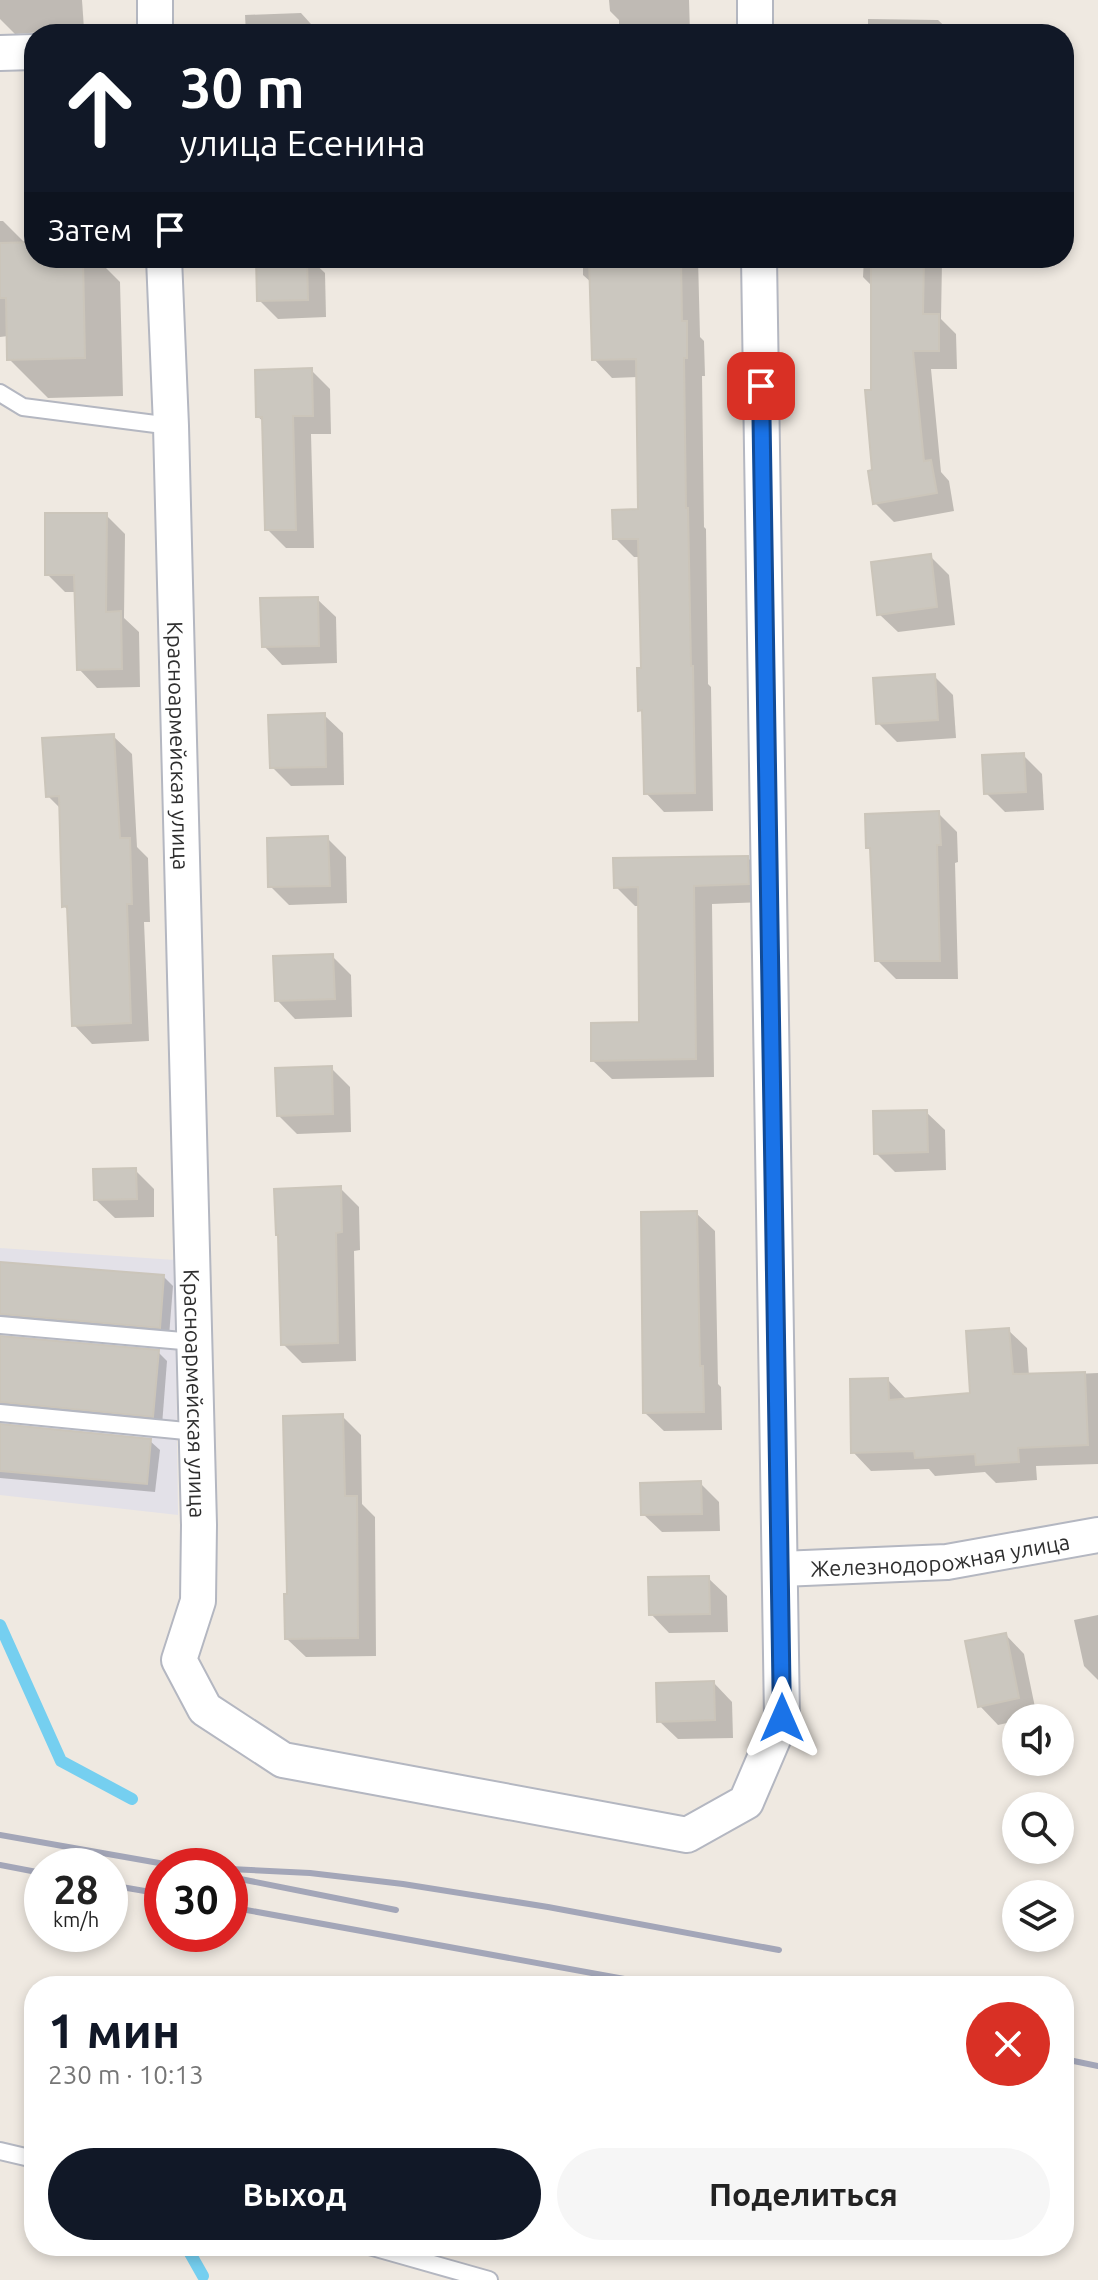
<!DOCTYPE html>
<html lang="ru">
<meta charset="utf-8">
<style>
body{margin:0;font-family:Ubuntu,sans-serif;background:#f6f6f6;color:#222;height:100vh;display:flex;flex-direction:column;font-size:30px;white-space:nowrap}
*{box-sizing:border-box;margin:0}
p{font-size:26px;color:#767676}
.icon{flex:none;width:44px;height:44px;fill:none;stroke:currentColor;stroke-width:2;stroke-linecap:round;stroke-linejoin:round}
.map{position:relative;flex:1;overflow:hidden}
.panel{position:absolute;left:24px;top:1976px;width:1050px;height:280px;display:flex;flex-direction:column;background:#fff;border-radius:32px;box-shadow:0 4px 12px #0003}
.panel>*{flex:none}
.top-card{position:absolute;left:24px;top:24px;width:1050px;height:244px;border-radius:32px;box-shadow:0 4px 12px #0003;background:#111827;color:#fff;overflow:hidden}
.controls{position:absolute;left:1002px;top:1704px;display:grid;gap:16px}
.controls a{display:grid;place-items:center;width:72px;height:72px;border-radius:50%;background:#fff;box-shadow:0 4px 12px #0003;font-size:40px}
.speed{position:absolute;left:24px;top:1848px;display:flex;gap:16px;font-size:40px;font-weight:700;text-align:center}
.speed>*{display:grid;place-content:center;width:104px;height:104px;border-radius:50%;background:#fff;box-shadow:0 4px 12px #0003;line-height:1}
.speed small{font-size:20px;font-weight:400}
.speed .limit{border:12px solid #d22;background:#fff;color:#111}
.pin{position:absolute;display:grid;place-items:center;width:68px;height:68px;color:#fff;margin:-34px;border-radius:16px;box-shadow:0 4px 12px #0006}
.me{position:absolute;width:88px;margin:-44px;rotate:0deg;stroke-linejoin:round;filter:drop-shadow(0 0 6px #0008)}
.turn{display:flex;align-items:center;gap:28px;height:168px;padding:0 24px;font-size:36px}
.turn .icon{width:104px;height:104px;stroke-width:2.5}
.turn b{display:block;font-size:56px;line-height:68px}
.then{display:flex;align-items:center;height:76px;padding:0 24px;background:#0003;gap:16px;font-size:30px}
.round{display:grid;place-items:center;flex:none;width:84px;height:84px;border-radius:42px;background:#f6f6f6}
.head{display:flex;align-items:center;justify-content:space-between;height:136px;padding:0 24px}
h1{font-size:48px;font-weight:700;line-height:60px;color:#111827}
.primary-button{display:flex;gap:16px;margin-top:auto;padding:16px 24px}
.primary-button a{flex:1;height:92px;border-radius:48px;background:#111827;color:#fff;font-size:32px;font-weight:700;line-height:92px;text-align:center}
.primary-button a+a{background:#f6f6f6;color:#222}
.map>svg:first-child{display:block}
</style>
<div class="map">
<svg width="1098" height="2280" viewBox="0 0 1098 2280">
<rect width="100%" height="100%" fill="#efe9e1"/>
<polygon fill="#e3e1e8" points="0,1248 175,1260 178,1515 0,1495"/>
<g fill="#0003">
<polygon points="0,0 82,0 84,29 15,34 0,19"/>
<polygon points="609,0 689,0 690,34 619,34 619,20 610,11"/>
<polygon points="301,13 320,34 246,34 245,15"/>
<polygon points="868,19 938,20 953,34 868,34"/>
<polygon points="0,221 3,221 26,244 34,244 34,258 96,258 120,282 123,396 48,398 9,359 8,336 0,337"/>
<polygon points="258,258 309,258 325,273 326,317 278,319 259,300"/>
<polygon points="583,258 698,258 700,337 704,341 705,376 702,376 704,527 706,529 708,684 711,687 713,811 664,812 646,793 644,714 640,710 643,669 641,557 634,557 615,538 640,511 638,377 612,378 594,359 592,283 583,275"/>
<polygon points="864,258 939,258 942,261 941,319 956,334 957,369 931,369 941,472 949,481 954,511 894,522 875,503 873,287 863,277"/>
<polygon points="311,370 330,389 331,434 311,434 314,548 286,548 267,529 264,422 258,417"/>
<polygon points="106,515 125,534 124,618 139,632 140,687 97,688 79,669 77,592 65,592 47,574"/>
<polygon points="930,556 949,575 955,625 898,632 879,614"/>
<polygon points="317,599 336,617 337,663 282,665 264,646"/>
<polygon points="934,676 953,695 956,738 897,742 878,723"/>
<polygon points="324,715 343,733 344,785 291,786 272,767"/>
<polygon points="113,736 132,754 137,847 148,858 150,922 144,922 149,1041 92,1044 74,1025 69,911 64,906 61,809 48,796"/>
<polygon points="1023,755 1042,774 1044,810 1005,812 986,793"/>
<polygon points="938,813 957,832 958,862 955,863 958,979 896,979 877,960 872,850 868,847"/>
<polygon points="327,838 346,857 347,903 289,905 270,886"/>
<polygon points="748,858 766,876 767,902 712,904 714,1077 612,1079 593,1061 641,1024 640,906 635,906 616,887"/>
<polygon points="332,956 351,975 352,1017 295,1019 277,1000"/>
<polygon points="331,1068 350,1087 351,1132 297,1134 279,1116"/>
<polygon points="926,1112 945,1130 946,1170 895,1172 876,1153"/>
<polygon points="135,1170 154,1189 154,1217 115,1218 96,1200"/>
<polygon points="340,1188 359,1207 360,1250 354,1251 356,1361 302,1363 283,1344"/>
<polygon points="696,1213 715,1231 718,1384 721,1387 722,1430 664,1431 645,1413"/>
<polygon points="0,1264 164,1277 173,1286 169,1336 0,1327"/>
<polygon points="1008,1330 1027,1348 1029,1376 1098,1373 1098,1464 1036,1466 1037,1480 996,1483 985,1472 935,1476 929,1469 871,1471 853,1452 888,1380 906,1399 973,1395"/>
<polygon points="0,1338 158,1352 167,1361 162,1425 0,1417"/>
<polygon points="342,1416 361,1435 362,1504 375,1517 376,1656 306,1657 287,1639 289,1596"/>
<polygon points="0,1426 150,1441 160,1450 155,1492 0,1478"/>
<polygon points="700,1483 719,1502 720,1531 662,1532 643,1514"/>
<polygon points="708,1578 727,1596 728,1632 669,1633 651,1614"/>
<polygon points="1098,1615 1098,1680 1084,1666 1074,1620"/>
<polygon points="1006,1635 1024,1654 1037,1717 1016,1718 1016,1721 998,1725 980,1706"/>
<polygon points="714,1683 732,1702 733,1738 678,1739 659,1721"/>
</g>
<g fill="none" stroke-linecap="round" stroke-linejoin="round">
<g stroke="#75cff0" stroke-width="12">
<polyline points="0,1625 61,1761 132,1799"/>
<polyline points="186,2246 203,2276"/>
</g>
</g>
<g fill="#cbc7bf" stroke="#cbc5ba" stroke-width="2">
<polygon points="34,242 34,258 83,258 85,358 7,360 6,298 0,298 0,243"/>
<polygon points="256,258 307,258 308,300 257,301"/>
<polygon points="589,258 681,258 682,321 687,321 687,358 684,358 686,508 688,508 691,666 693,666 695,793 644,794 642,710 638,711 637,668 641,668 638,539 613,539 612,510 638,509 636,359 592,360"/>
<polygon points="871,258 924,258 923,314 939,314 939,351 913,351 924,461 931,460 937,493 873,504 868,471 872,470 865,390 871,390"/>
<polygon points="312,368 313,416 293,416 296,530 265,530 262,417 256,417 255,370"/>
<polygon points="45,513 107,513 106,612 121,611 122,669 77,670 74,575 45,575"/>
<polygon points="931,554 937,607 877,615 871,562"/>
<polygon points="318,597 319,646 262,647 260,598"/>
<polygon points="935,674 938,720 876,724 873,678"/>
<polygon points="325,713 326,767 270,768 268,715"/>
<polygon points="114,734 120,838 130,838 132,904 127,904 131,1023 72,1026 67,906 62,907 59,796 46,797 42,738"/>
<polygon points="1024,753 1026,792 984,794 982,755"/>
<polygon points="939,811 941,845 937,845 940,961 875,961 870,848 866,848 865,814"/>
<polygon points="328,836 330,886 268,887 267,838"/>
<polygon points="748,856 749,884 694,886 696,1059 591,1061 591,1023 639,1022 638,887 614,888 613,858"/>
<polygon points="333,954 335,999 275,1001 273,956"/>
<polygon points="332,1066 333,1114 277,1116 275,1068"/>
<polygon points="927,1110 928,1152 874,1154 873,1111"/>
<polygon points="136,1168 137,1199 94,1200 93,1169"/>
<polygon points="341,1186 342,1232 336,1233 338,1343 281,1345 278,1235 276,1235 274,1189"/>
<polygon points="697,1211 700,1366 703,1366 704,1412 643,1413 641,1212"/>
<polygon points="0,1262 164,1275 160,1328 0,1314"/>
<polygon points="1009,1328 1013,1374 1085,1372 1088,1445 1018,1448 1019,1462 976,1465 975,1454 915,1458 914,1451 851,1453 850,1379 888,1378 889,1400 970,1393 966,1331"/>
<polygon points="0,1336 159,1350 153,1417 0,1402"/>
<polygon points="343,1414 345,1496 357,1496 358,1638 285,1639 284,1594 287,1594 283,1416"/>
<polygon points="0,1424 151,1439 147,1484 0,1471"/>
<polygon points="701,1481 702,1514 641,1515 640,1483"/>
<polygon points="709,1576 710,1614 649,1615 648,1577"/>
<polygon points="1006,1633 1019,1698 978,1707 965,1641"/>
<polygon points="714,1681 715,1720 657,1722 656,1683"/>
</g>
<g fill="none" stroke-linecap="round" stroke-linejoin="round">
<g stroke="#b4b7c1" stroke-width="20">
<g id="lane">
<polyline points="0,393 23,407 171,426"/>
<polyline points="0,1325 194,1342"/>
<polyline points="0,1413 196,1432"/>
<polyline points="0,2151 34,2159"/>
<polyline points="369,2246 489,2280"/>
</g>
</g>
<g stroke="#b4b7c1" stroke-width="38">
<g id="street">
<polyline points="155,0 155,34"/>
<polyline points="755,0 755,34"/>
<polyline points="0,53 34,52"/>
<path id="s1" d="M164 258 171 426 199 1525 198 1601 179 1660 205 1709 283 1760 687 1835 746 1802 782 1718 759 258"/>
<path id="s2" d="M781 1569 947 1562 1098 1535"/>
</g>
</g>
<use href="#lane" stroke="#fff" stroke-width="16"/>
<use href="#street" stroke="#fff" stroke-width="34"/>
<g stroke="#a3a6b8" stroke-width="6">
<polyline points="0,1835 176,1866"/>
<polyline points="0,1865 42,1873"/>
<polyline points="230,1869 310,1873 403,1884 548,1907 779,1950"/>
<polyline points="235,1878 396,1910"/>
<polyline points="110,1885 162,1894"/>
<polyline points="230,1907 663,1986"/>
<polyline points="1064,2059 1098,2066"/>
</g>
</g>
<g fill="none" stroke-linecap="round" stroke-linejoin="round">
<g stroke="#114b97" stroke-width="20">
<polyline id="route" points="761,386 782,1718"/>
</g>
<use href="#route" stroke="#1a73e8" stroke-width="14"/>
</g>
<g text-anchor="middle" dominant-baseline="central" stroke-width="6" stroke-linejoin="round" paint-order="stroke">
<g font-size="22" fill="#2e2e2e" stroke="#fff">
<text stroke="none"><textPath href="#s1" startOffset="488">Красноармейская улица</textPath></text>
<text stroke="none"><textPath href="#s1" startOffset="1136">Красноармейская улица</textPath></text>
<text stroke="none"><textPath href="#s2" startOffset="160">Железнодорожная улица</textPath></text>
</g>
</g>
</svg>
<div class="controls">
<a><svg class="icon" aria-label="sound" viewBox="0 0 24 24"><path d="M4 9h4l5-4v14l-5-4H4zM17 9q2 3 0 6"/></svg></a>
<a><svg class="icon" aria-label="search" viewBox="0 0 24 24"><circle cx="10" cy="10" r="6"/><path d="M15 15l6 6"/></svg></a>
<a><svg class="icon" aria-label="layers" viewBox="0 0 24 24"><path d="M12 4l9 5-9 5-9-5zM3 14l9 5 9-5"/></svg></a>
</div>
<div class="speed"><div>28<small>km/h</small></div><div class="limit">30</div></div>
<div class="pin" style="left:761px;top:386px;background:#d93025"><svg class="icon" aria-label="arrive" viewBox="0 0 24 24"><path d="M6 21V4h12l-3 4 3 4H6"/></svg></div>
<svg class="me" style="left:782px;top:1718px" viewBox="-20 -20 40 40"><path d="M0-17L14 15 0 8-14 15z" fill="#1a73e8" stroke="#fff" stroke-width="4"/></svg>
<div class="top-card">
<div class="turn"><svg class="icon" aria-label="ahead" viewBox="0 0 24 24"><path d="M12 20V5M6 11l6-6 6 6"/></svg><div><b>30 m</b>улица Есенина</div></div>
<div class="then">Затем<svg class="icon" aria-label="arrive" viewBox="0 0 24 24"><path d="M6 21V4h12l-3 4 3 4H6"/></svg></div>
</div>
<section class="panel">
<div class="head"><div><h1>1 мин</h1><p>230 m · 10:13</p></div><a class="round" style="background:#d93025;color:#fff"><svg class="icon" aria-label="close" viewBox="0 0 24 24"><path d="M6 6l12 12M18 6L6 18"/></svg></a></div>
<div class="primary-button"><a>Выход</a><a>Поделиться</a></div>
</section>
</div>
